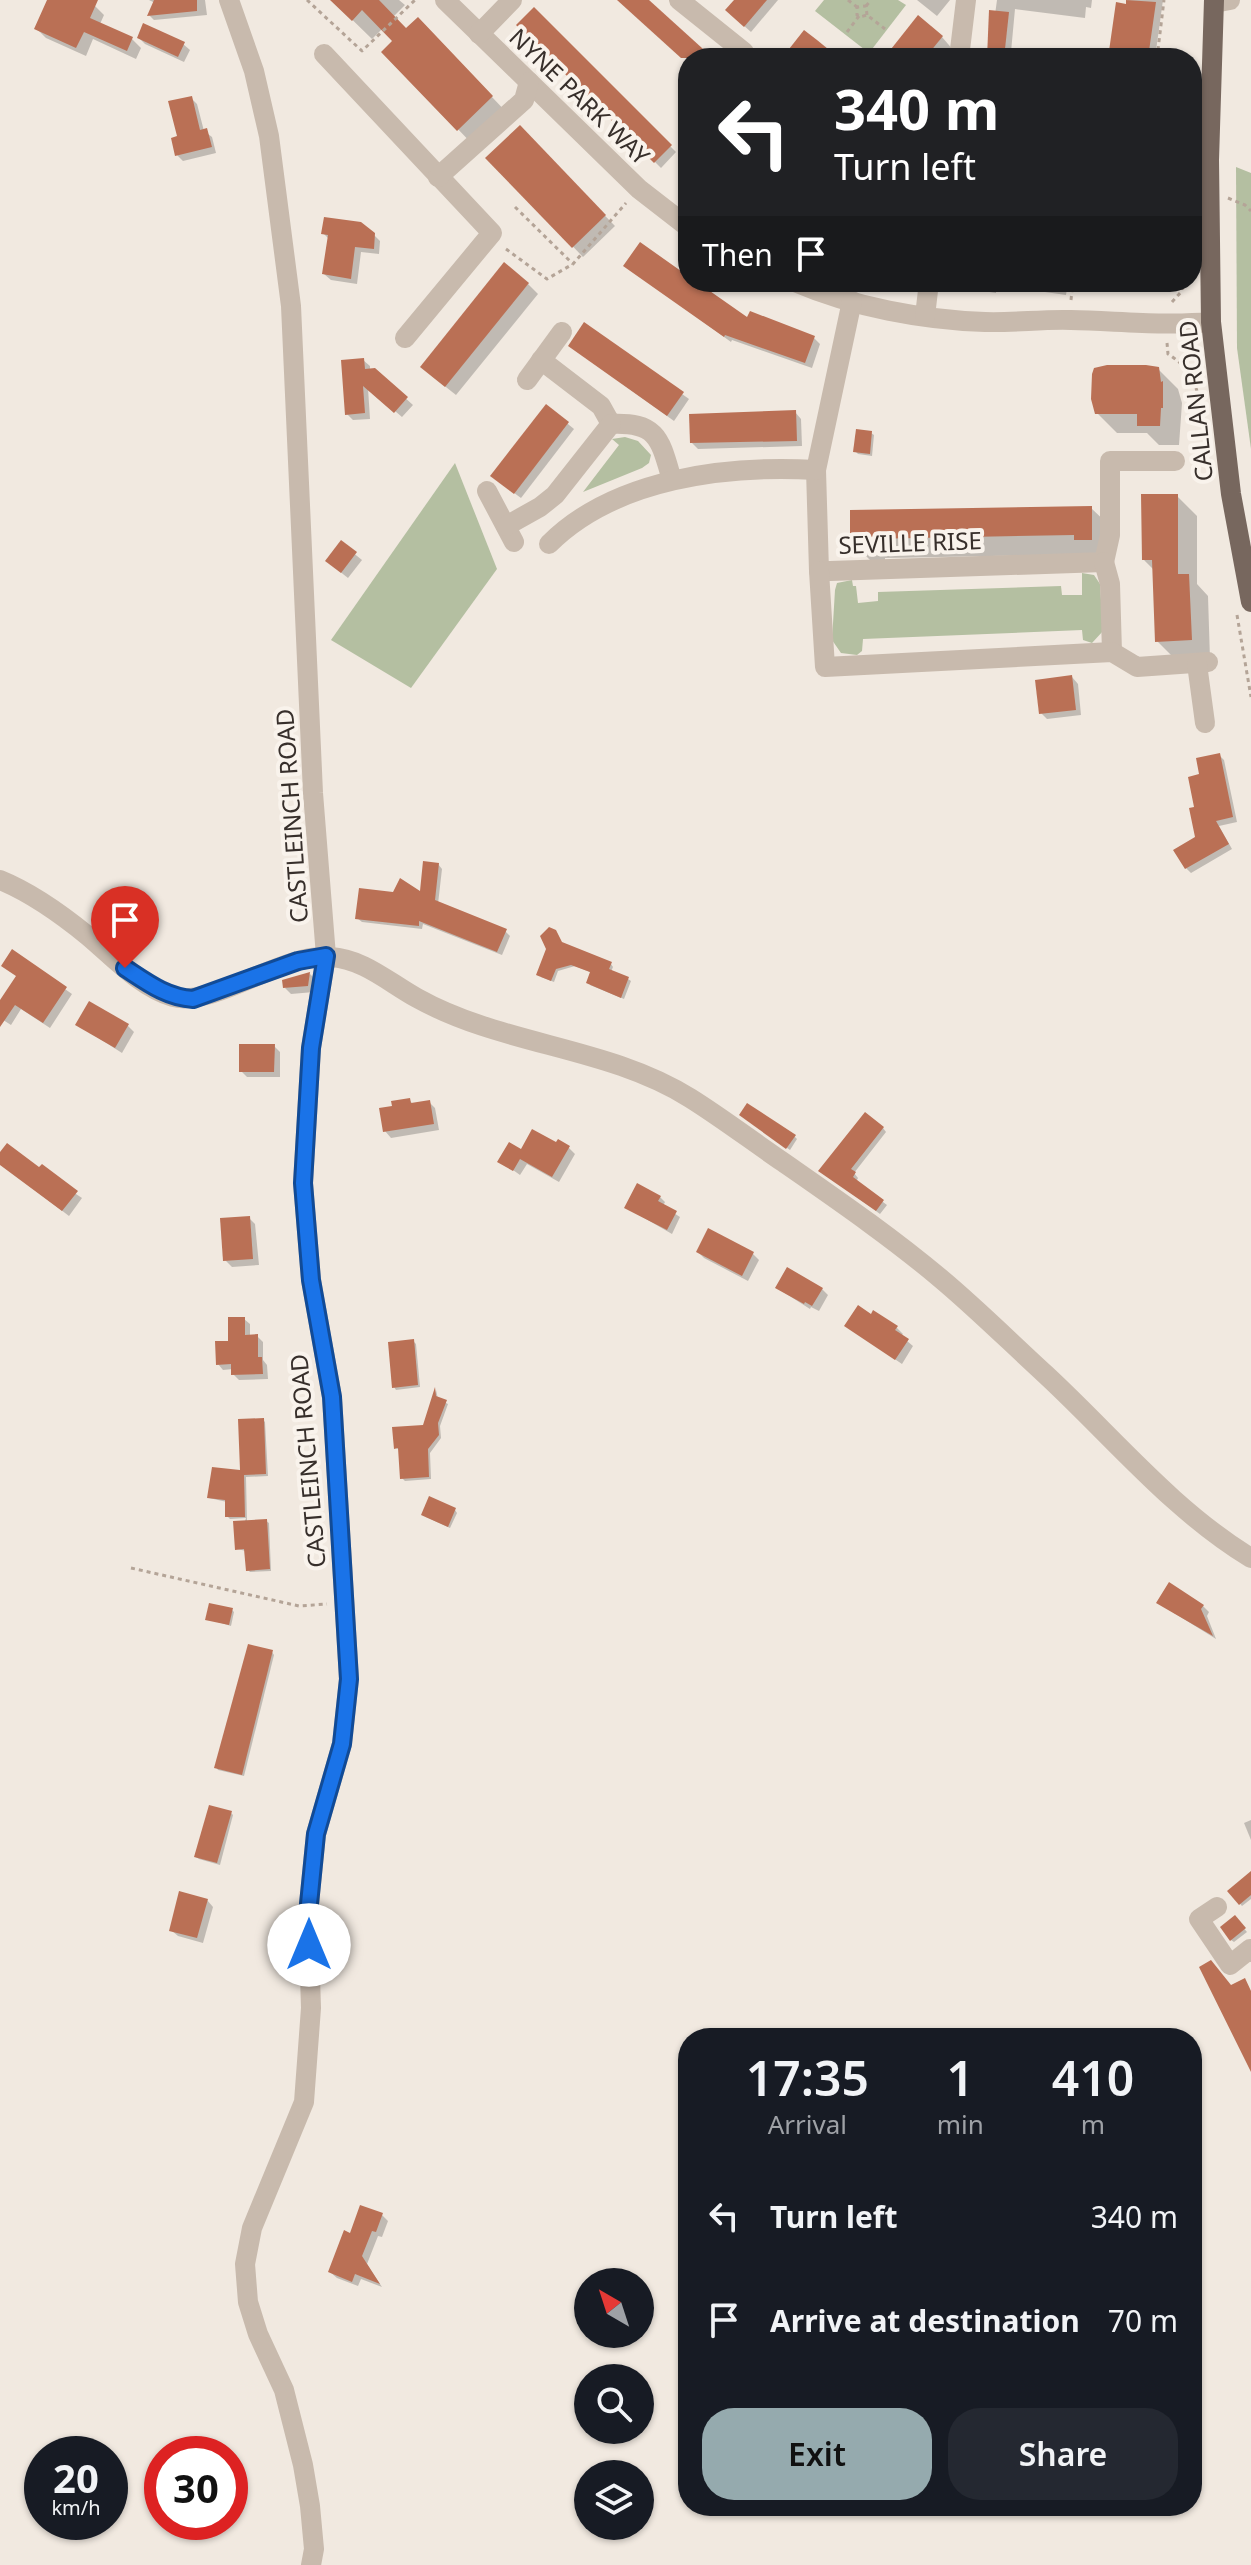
<!DOCTYPE html>
<style>
body{margin:0;font-family:"Noto Sans",sans-serif;background:#242831;color:#f1f3f6;height:100vh;display:flex;flex-direction:column;font-size:30px;white-space:nowrap}
*{box-sizing:border-box;margin:0}
p{font-size:26px;color:#9ea1a6}
.icon{flex:none;width:44px;height:44px;fill:none;stroke:currentColor;stroke-width:2;stroke-linecap:round;stroke-linejoin:round}
.map{position:relative;flex:1;overflow:hidden}
.details{position:absolute;left:678px;top:2028px;width:524px;height:488px;display:flex;flex-direction:column;background:#171b24;border-radius:32px;box-shadow:0 2px 6px #0004}
.details>*{flex:none}
.top-card{position:absolute;left:678px;top:48px;width:524px;height:244px;border-radius:32px;box-shadow:0 2px 6px #0004;background:#202124;color:#fff;overflow:hidden}
.needle{width:52px;rotate:321deg}
.buttons{position:absolute;left:574px;top:2268px;display:grid;gap:16px}
.buttons a{display:grid;place-items:center;width:80px;height:80px;border-radius:50%;background:#171b24;box-shadow:0 2px 6px #0004;font-size:40px}
.speed{position:absolute;left:24px;top:2436px;display:flex;gap:16px;font-size:40px;font-weight:700;text-align:center}
.speed>*{display:grid;place-content:center;width:104px;height:104px;border-radius:50%;background:#171b24;box-shadow:0 2px 6px #0004;line-height:1}
.speed small{font-size:20px;font-weight:400}
.speed .limit{border:12px solid #d22;background:#fff;color:#111}
.pin{position:absolute;display:grid;place-items:center;width:68px;height:68px;color:#fff;margin:-82px -34px;border-radius:50% 50% 50% 0;rotate:-45deg;box-shadow:0 0 8px #0007}
.pin .icon{rotate:45deg}
.me{position:absolute;width:88px;margin:-44px;rotate:0deg;stroke-linejoin:round;filter:drop-shadow(0 0 6px #0008)}
.turn{display:flex;align-items:center;gap:28px;height:168px;padding:0 24px;font-size:36px}
.turn .icon{width:104px;height:104px;stroke-width:2.5}
.turn b{display:block;font-size:56px;line-height:68px}
.then{display:flex;align-items:center;height:76px;padding:0 24px;background:#0003;gap:16px;font-size:30px}
.eta{display:flex;justify-content:space-evenly;align-items:center;height:136px;text-align:center}
.eta b{font-size:48px;font-weight:600;line-height:56px}
.primary-button{display:flex;gap:16px;margin-top:auto;padding:16px 24px}
.primary-button a{flex:1;height:92px;border-radius:32px;background:#95aaae;color:#111;font-size:32px;font-weight:600;line-height:92px;text-align:center}
.primary-button a+a{background:#242831;color:#f1f3f6}
ul{padding:0;list-style:none}
li{display:flex;align-items:center;gap:24px;height:104px;padding:0 24px}
li div{flex:1}
li b{display:block;font-size:30px}
li em{font-style:normal}
.map>svg:first-child{display:block}
</style>
<div class="map">
<svg width="1251" height="2565" viewBox="0 0 1251 2565">
<rect width="100%" height="100%" fill="#f1e9e0"/>
<g fill="#b4bfa1">
<polygon points="824,0 898,0 906,5 869,53 815,11"/>
<polygon points="1236,167 1251,173 1251,449 1237,348"/>
<polygon points="625,437 638,441 651,455 649,463 642,468 583,492 619,445 612,439"/>
<polygon points="455,463 497,569 411,688 331,640"/>
<polygon points="1082,573 1094,575 1100,584 1103,631 1092,643 1083,640 1082,630 863,639 862,651 857,655 841,653 832,640 835,590 837,583 852,580 853,586 856,586 858,603 878,601 878,592 1061,586 1062,595 1082,595"/>
</g>
<g fill="#0003">
<polygon points="49,0 83,0 95,6 104,15 100,24 132,39 141,48 136,59 93,39 86,56 46,38 37,29"/>
<polygon points="149,0 205,0 207,15 154,20 149,15 155,3"/>
<polygon points="332,0 399,0 405,5 393,17 406,30 437,39 511,117 477,149 384,52 395,41 383,28 372,39"/>
<polygon points="736,0 778,0 751,32 733,16"/>
<polygon points="917,0 950,0 937,16"/>
<polygon points="997,0 1092,0 1091,8 1086,7 1085,18 1015,9 1011,52 1069,58 989,58"/>
<polygon points="1128,0 1163,0 1155,58 1110,58"/>
<polygon points="534,10 676,152 661,168 519,25"/>
<polygon points="942,37 960,58 887,58"/>
<polygon points="139,38 183,44 190,50 184,62 145,44"/>
<polygon points="191,98 197,104 204,131 212,137 216,153 183,161 177,155 179,137"/>
<polygon points="520,128 615,226 583,257 488,158"/>
<polygon points="323,233 373,234 380,241 379,254 361,252 357,284 331,280 324,274 330,240"/>
<polygon points="626,266 688,278 688,282 694,282 748,320 814,338 820,344 812,368 732,340 731,342"/>
<polygon points="957,282 997,282 996,293 963,288"/>
<polygon points="1033,282 1068,282 1066,295 1038,291"/>
<polygon points="528,284 538,294 456,395 432,376"/>
<polygon points="585,324 689,399 674,421 570,346"/>
<polygon points="363,360 370,366 370,371 374,370 413,405 402,417 368,388 370,419 353,420 347,414"/>
<polygon points="1158,369 1178,389 1182,403 1179,445 1159,445 1147,433 1117,433 1097,413"/>
<polygon points="546,406 574,429 521,498 499,482"/>
<polygon points="795,412 801,419 802,446 698,449 692,443"/>
<polygon points="871,433 874,435 872,456 858,454 855,451"/>
<polygon points="1177,496 1197,516 1197,584 1208,596 1210,659 1177,661 1157,641 1155,571 1144,560"/>
<polygon points="1091,508 1111,527 1111,559 1091,554 885,558 885,562 872,562 852,542 852,512"/>
<polygon points="341,543 362,560 348,578 334,567"/>
<polygon points="1072,677 1078,684 1081,715 1047,719 1041,713"/>
<polygon points="1219,755 1224,760 1237,822 1219,826 1232,849 1191,873 1186,868 1197,838 1196,809 1202,776"/>
<polygon points="438,864 442,869 438,904 505,931 510,936 502,955 423,924 422,929 362,922 357,918 422,894"/>
<polygon points="563,945 611,964 613,967 611,972 628,979 631,981 624,999 590,985 592,973 575,966 558,971 554,982 541,977"/>
<polygon points="12,952 72,994 50,1028 21,1009 11,1025 0,1018 0,1004 18,977"/>
<polygon points="310,974 316,980 314,992 291,994 285,988"/>
<polygon points="78,1025 128,1026 134,1032 122,1053"/>
<polygon points="274,1046 280,1052 280,1077 247,1077 241,1071"/>
<polygon points="409,1100 414,1105 429,1102 435,1108 439,1130 391,1138 385,1131"/>
<polygon points="744,1118 794,1136 797,1139 790,1150"/>
<polygon points="883,1128 886,1132 854,1173 858,1178 856,1182 887,1205 880,1214 825,1174"/>
<polygon points="556,1145 569,1148 575,1154 559,1182 527,1164 520,1175 500,1161 522,1152"/>
<polygon points="0,1155 40,1170 82,1198 69,1216 3,1166"/>
<polygon points="660,1197 665,1202 663,1206 680,1217 672,1234 627,1208"/>
<polygon points="249,1218 255,1224 259,1265 232,1267 225,1260"/>
<polygon points="709,1231 753,1254 759,1260 748,1281 704,1258 698,1252"/>
<polygon points="777,1288 822,1289 828,1295 819,1311 811,1307 810,1309"/>
<polygon points="874,1313 897,1328 903,1334 901,1336 913,1346 902,1364 846,1326 871,1316"/>
<polygon points="244,1319 250,1324 250,1337 257,1336 263,1342 263,1360 267,1365 268,1379 239,1380 233,1374 233,1369 223,1370 218,1364"/>
<polygon points="413,1341 416,1344 420,1387 396,1390 394,1387"/>
<polygon points="436,1390 438,1399 448,1404 440,1426 441,1438 430,1453 431,1479 405,1481 402,1478 400,1450 396,1448 424,1427"/>
<polygon points="263,1420 265,1422 268,1476 246,1477 247,1522 266,1521 269,1523 271,1571 250,1572 248,1570 246,1551 237,1549 246,1518 230,1519 227,1516 227,1502 209,1498 242,1473"/>
<polygon points="455,1510 457,1513 450,1528 426,1517"/>
<polygon points="1158,1603 1203,1606 1209,1612 1207,1616 1216,1639"/>
<polygon points="232,1610 234,1612 231,1626 208,1619"/>
<polygon points="272,1652 274,1655 244,1776 218,1770 216,1767"/>
<polygon points="231,1813 233,1815 220,1865 199,1859 196,1857"/>
<polygon points="1251,1820 1251,1840 1244,1823"/>
<polygon points="1251,1887 1251,1899 1242,1906 1230,1892"/>
<polygon points="207,1900 213,1907 203,1943 178,1936 171,1930"/>
<polygon points="1235,1918 1247,1932 1234,1942 1231,1940"/>
<polygon points="382,2215 388,2221 382,2237 378,2236 367,2264 382,2287 361,2279 358,2286 337,2278 330,2272 351,2235"/>
</g>
<g fill="#ba7055">
<polygon points="47,0 98,0 90,18 133,37 127,51 84,32 76,48 34,29"/>
<polygon points="154,0 197,0 197,11 147,16"/>
<polygon points="330,0 379,0 406,28 418,17 493,96 457,131 381,52 392,41 362,10 352,21"/>
<polygon points="617,0 649,0 713,58 681,58"/>
<polygon points="734,0 767,0 744,27 725,10"/>
<polygon points="1126,0 1156,2 1148,58 1108,58 1116,2 1126,4"/>
<polygon points="534,7 672,145 654,163 516,25"/>
<polygon points="989,10 1009,12 1004,58 987,58"/>
<polygon points="918,15 943,36 925,58 884,58"/>
<polygon points="143,23 185,42 178,57 137,38"/>
<polygon points="804,30 817,40 839,58 782,58"/>
<polygon points="192,96 200,130 207,128 212,147 175,156 171,138 177,136 168,101"/>
<polygon points="520,125 606,215 572,248 485,158"/>
<polygon points="324,217 361,222 375,233 374,249 355,247 351,279 322,274 328,235 321,234"/>
<polygon points="640,242 688,276 688,282 697,282 747,317 750,311 815,336 805,363 725,335 724,337 623,266"/>
<polygon points="504,262 529,283 445,387 420,367"/>
<polygon points="584,322 684,392 667,416 568,346"/>
<polygon points="364,358 365,369 375,368 408,397 394,413 363,386 365,413 345,415 341,360"/>
<polygon points="1107,365 1146,365 1159,367 1161,382 1163,381 1163,408 1161,408 1160,426 1137,426 1137,414 1095,414 1091,399 1092,374 1094,368"/>
<polygon points="546,404 569,422 514,494 490,476"/>
<polygon points="796,410 797,441 690,443 689,414"/>
<polygon points="856,429 872,431 870,454 853,452"/>
<polygon points="1141,494 1178,494 1178,574 1189,574 1192,640 1155,642 1152,560 1142,560"/>
<polygon points="1092,506 1092,540 1074,540 1074,535 866,539 866,543 850,543 850,510"/>
<polygon points="341,540 357,552 341,573 325,561"/>
<polygon points="1072,675 1076,710 1039,714 1035,680"/>
<polygon points="1220,753 1233,817 1216,821 1229,844 1185,869 1173,850 1195,837 1189,808 1194,807 1188,777 1199,774 1196,758"/>
<polygon points="423,861 439,863 435,900 507,929 497,952 419,921 419,926 355,919 359,888 393,892 400,878 420,891"/>
<polygon points="549,927 556,930 562,942 612,962 609,969 629,977 621,998 586,983 590,972 571,965 556,969 551,981 536,975 546,949 540,936"/>
<polygon points="12,949 67,987 43,1023 15,1005 0,1027 0,1000 16,976 1,966"/>
<polygon points="310,972 308,986 283,988 282,980"/>
<polygon points="89,1001 129,1024 115,1048 75,1025"/>
<polygon points="239,1044 275,1044 274,1072 239,1072"/>
<polygon points="410,1098 411,1103 430,1100 434,1124 383,1132 379,1108 392,1106 391,1101"/>
<polygon points="747,1103 796,1135 786,1149 739,1115"/>
<polygon points="865,1112 884,1127 851,1169 856,1172 853,1177 884,1200 876,1211 818,1171"/>
<polygon points="532,1129 556,1142 558,1139 570,1146 552,1177 520,1159 513,1171 497,1162 509,1142 521,1149"/>
<polygon points="7,1143 39,1167 42,1164 78,1191 62,1211 0,1165 0,1152"/>
<polygon points="637,1183 661,1196 658,1201 677,1211 667,1230 624,1208"/>
<polygon points="250,1216 253,1259 223,1261 220,1218"/>
<polygon points="708,1228 754,1252 742,1276 696,1252"/>
<polygon points="787,1267 823,1288 812,1306 805,1302 804,1304 775,1288"/>
<polygon points="858,1305 871,1314 873,1310 898,1326 895,1330 909,1339 895,1360 844,1326"/>
<polygon points="228,1317 245,1317 245,1335 258,1334 258,1357 262,1357 263,1374 231,1375 231,1364 216,1365 215,1341 228,1341"/>
<polygon points="414,1339 418,1385 392,1388 388,1342"/>
<polygon points="435,1387 436,1396 447,1400 438,1423 439,1435 428,1449 429,1477 400,1479 398,1448 394,1449 392,1427 423,1425"/>
<polygon points="264,1418 266,1474 244,1475 245,1517 225,1517 225,1500 207,1498 212,1467 240,1470 238,1419"/>
<polygon points="429,1496 456,1508 448,1527 421,1515"/>
<polygon points="267,1519 270,1569 246,1571 244,1549 235,1550 233,1521"/>
<polygon points="1169,1582 1204,1605 1201,1609 1213,1636 1156,1603"/>
<polygon points="209,1603 233,1608 229,1625 205,1620"/>
<polygon points="248,1644 273,1650 242,1775 214,1768"/>
<polygon points="209,1805 232,1811 217,1863 194,1857"/>
<polygon points="1251,1871 1251,1895 1239,1905 1227,1891"/>
<polygon points="179,1891 208,1899 197,1938 169,1931"/>
<polygon points="1235,1915 1246,1928 1230,1941 1220,1927"/>
<polygon points="1211,1960 1231,1985 1245,1978 1251,1991 1251,2072 1199,1967"/>
<polygon points="360,2205 383,2213 376,2232 372,2231 362,2256 380,2284 355,2274 352,2282 328,2272 344,2230 350,2233"/>
</g>
<g fill="none" stroke-linecap="round" stroke-linejoin="round">
<g stroke="#b4a497" stroke-width="3" stroke-dasharray="4 4" stroke-linecap="butt">
<polyline points="307,0 362,51 415,0"/>
<polyline points="848,0 857,7"/>
<polyline points="866,6 871,0"/>
<polyline points="867,15 866,6 857,7 857,15 860,17 867,15 885,29"/>
<polyline points="847,32 859,16"/>
<polyline points="1157,58 1164,0"/>
<polyline points="1228,198 1245,205 1251,211"/>
<polyline points="515,207 573,264"/>
<polyline points="506,249 547,279 573,264 626,203"/>
<polyline points="1071,300 1073,282"/>
<polyline points="1172,302 1182,291 1183,282"/>
<path d="M1167 343 1168 354C1185 365 1193 375 1198 395"/>
<polyline points="1237,615 1251,697"/>
<polyline points="131,1568 299,1606 327,1604"/>
</g>
<g stroke="#c8baad" stroke-width="20">
<polyline points="229,0 254,71 269,136 291,306 313,793 326,956 311,1048 303,1183 311,1280 332,1397 349,1679 342,1744 316,1834 308,1914 311,2008 304,2102 252,2228 245,2264 248,2302 258,2334 284,2390 303,2465 310,2506 314,2549 311,2565"/>
<polyline points="445,0 639,189 688,227"/>
<polyline points="679,0 744,52"/>
<polyline points="1214,3 1230,0"/>
<polyline points="479,34 512,0"/>
<polyline points="324,54 492,233 405,338"/>
<polyline points="959,58 966,0"/>
<polyline points="438,177 524,100 529,82"/>
<path d="M795 282C853 307 923 320 985 322 1014 323 1042 319 1071 320 1118 321 1164 326 1211 322"/>
<polyline points="925,316 929,282"/>
<path d="M541 360 601 406 611 424C658 422 660 439 672 480"/>
<polyline points="527,380 562,332"/>
<polyline points="816,470 819,571 830,571 1104,562 1110,535 1110,461 1175,461"/>
<polyline points="487,491 514,542"/>
<polyline points="506,526 540,507 555,495 611,424"/>
<path d="M549 544C615 478 727 465 816 470L852 301"/>
<polyline points="1104,562 1110,584 1112,652"/>
<polyline points="819,571 825,667 1112,652 1137,667 1208,662"/>
<polyline points="1197,664 1205,723"/>
<path d="M0 880C32 893 61 914 88 936 113 957 140 987 173 997 212 1008 282 953 330 957 364 959 388 982 417 998 503 1046 607 1046 690 1098 722 1118 752 1141 783 1162 836 1199 890 1236 940 1278 976 1308 1010 1342 1045 1374 1112 1436 1172 1510 1251 1558"/>
<polyline points="1217,1907 1199,1919 1230,1965 1250,1949 1251,1952"/>
</g>
<polyline stroke="#77675e" stroke-width="20" points="1214,0 1209,160 1211,322 1231,494 1251,602"/>
</g>
<g fill="none" stroke-linecap="round" stroke-linejoin="round">
<g stroke="#114b97" stroke-width="20">
<path id="route" d="M125 968C148 983 166 997 193 999L298 961 326 956 311 1048 303 1183 311 1280 332 1397 349 1679 342 1744 316 1834 308 1914 309 1945"/>
</g>
<use href="#route" stroke="#1a73e8" stroke-width="14"/>
</g>
<g text-anchor="middle" dominant-baseline="central" stroke-width="8" stroke-linejoin="round" paint-order="stroke">
<g font-size="24" fill="#372f2b" stroke="#f9f3ec">
<text transform="translate(580 96) rotate(44)">NYNE PARK WAY</text>
<text transform="translate(1195 401) rotate(-96)">CALLAN ROAD</text>
<text transform="translate(910 542) rotate(-2)">SEVILLE RISE</text>
<text transform="translate(291 816) rotate(-94)">CASTLEINCH ROAD</text>
<text transform="translate(307 1461) rotate(-95)">CASTLEINCH ROAD</text>
</g>
</g>
</svg>
<div class="buttons">
<a><svg class="needle" viewBox="-14 -14 28 28"><path d="M0-13l5 13h-10z" fill="#e53935"/><path d="M0 13l5-13h-10z" fill="#9ea1a6"/></svg></a>
<a><svg class="icon" aria-label="search" viewBox="0 0 24 24"><circle cx="10" cy="10" r="6"/><path d="M15 15l6 6"/></svg></a>
<a><svg class="icon" aria-label="layers" viewBox="0 0 24 24"><path d="M12 4l9 5-9 5-9-5zM3 14l9 5 9-5"/></svg></a>
</div>
<div class="speed"><div>20<small>km/h</small></div><div class="limit">30</div></div>
<div class="pin" style="left:125px;top:968px;background:#d93025"><svg class="icon" aria-label="arrive" viewBox="0 0 24 24"><path d="M6 21V4h12l-3 4 3 4H6"/></svg></div>
<svg class="me" style="left:309px;top:1945px" viewBox="-20 -20 40 40"><circle r="19" fill="#fff"/><path d="M0-13L10 11 0 6-10 11z" fill="#1a73e8"/></svg>
<div class="top-card">
<div class="turn"><svg class="icon" aria-label="left" viewBox="0 0 24 24"><path d="M17 20v-9H6M10 6l-5 5 5 5"/></svg><div><b>340 m</b>Turn left</div></div>
<div class="then">Then<svg class="icon" aria-label="arrive" viewBox="0 0 24 24"><path d="M6 21V4h12l-3 4 3 4H6"/></svg></div>
</div>
<section class="details">
<div class="eta">
<div><b>17:35</b><p>Arrival</p></div>
<div><b>1</b><p>min</p></div>
<div><b>410</b><p>m</p></div>
</div>
<ul>
<li><svg class="icon" aria-label="left" viewBox="0 0 24 24"><path d="M17 20v-9H6M10 6l-5 5 5 5"/></svg><div><b>Turn left</b></div><em>340 m</em></li>
<li><svg class="icon" aria-label="arrive" viewBox="0 0 24 24"><path d="M6 21V4h12l-3 4 3 4H6"/></svg><div><b>Arrive at destination</b></div><em>70 m</em></li>
</ul>
<div class="primary-button"><a>Exit</a><a>Share</a></div>
</section>
</div>
